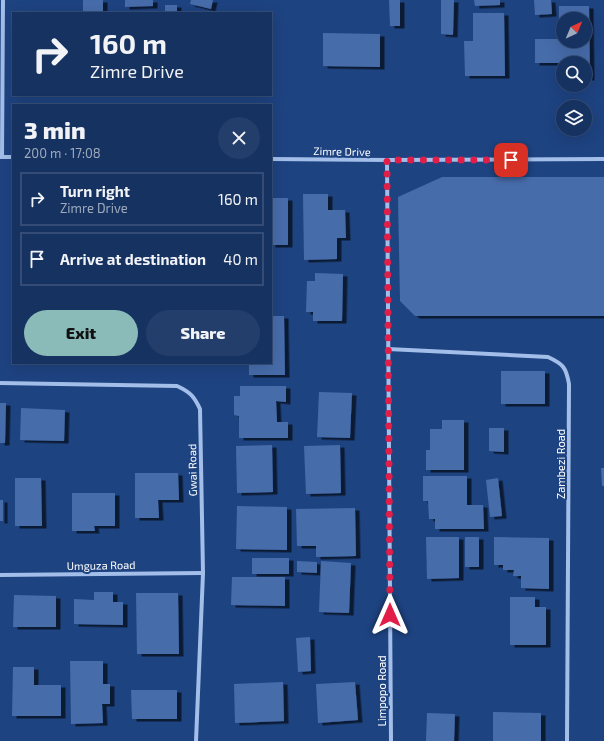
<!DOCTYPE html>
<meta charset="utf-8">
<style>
body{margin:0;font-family:"Exo 2",sans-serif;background:#233e6a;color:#f1f3f6;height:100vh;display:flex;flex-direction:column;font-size:15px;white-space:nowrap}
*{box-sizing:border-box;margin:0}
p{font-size:13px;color:#9eaabd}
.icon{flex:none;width:22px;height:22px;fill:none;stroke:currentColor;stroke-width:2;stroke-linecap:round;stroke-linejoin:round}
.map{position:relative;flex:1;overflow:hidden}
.drawer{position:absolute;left:12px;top:104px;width:260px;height:260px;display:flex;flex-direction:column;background:#163261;border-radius:0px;box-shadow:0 4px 16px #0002,0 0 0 1px #354d76}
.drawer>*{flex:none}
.hud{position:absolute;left:12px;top:12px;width:260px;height:84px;border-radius:0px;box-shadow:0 4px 16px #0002,0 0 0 1px #354d76;background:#163261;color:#f1f3f6;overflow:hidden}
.needle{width:26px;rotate:44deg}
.fabs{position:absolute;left:556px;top:12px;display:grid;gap:8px}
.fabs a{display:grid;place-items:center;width:36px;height:36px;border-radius:50%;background:#163261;box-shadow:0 4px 16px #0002,0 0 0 1px #354d76;font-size:20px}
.pin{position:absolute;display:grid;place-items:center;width:34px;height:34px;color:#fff;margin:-17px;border-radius:8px;box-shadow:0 2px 6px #0006}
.me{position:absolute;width:44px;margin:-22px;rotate:0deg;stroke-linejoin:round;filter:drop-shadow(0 0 3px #0008)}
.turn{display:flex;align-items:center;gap:14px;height:84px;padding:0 12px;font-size:18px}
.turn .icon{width:52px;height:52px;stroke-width:2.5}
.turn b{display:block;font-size:28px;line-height:34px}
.round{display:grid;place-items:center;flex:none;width:42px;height:42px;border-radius:21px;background:#233e6a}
.head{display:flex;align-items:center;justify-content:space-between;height:68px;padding:0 12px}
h1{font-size:24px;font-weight:800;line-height:30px}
.button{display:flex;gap:8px;margin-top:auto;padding:8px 12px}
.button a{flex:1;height:46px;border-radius:24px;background:#8bbbb9;color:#111;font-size:16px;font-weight:800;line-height:46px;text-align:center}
.button a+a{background:#233e6a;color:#f1f3f6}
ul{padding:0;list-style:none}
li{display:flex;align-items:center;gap:12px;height:54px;margin:0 8px 6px;padding:0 4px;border:2px solid #354d76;border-radius:0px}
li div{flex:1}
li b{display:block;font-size:15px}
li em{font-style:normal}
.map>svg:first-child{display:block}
</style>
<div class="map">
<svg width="604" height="741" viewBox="0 0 604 741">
<defs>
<filter id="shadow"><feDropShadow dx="4.5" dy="2.5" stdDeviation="0" flood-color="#0009"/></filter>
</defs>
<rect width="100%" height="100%" fill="#1e4381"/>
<g fill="#476caa" fill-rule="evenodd" filter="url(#shadow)">
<rect x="83" y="0" width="20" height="13"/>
<polygon points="125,0 153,0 153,6 125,7"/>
<polygon points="191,0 213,0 211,9 190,4"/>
<polygon points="389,0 400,0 400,26 390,26"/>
<polygon points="441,0 454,0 453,35 441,34"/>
<polygon points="474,0 500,0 500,5 475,6"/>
<polygon points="534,0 551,0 552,14 535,15"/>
<rect x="165" y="5" width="12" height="8"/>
<path d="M559 6H589L590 78H585V63H535V39H559ZM563 19H585V41H563Z"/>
<polygon points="473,13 504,13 505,76 465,76 464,41 473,41"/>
<polygon points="323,33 380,34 380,67 323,66"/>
<polygon points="442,177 604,177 604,316 415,316 400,301 398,197"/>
<polygon points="303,194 328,194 328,210 345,210 346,238 337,238 337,259 304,260"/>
<rect x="271" y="198" width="17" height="47"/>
<polygon points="315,273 343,274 342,321 313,321 313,312 306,312 307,281 315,281"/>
<polygon points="271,316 284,316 285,375 249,375 249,363 271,363"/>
<rect x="501" y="371" width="44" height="33"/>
<polygon points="240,386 286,386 286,402 276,401 277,422 288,422 288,438 239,438 239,416 234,415 234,396 240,396"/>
<polygon points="319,392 352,393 350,438 317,437"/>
<polygon points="0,403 6,403 5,443 0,443"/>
<polygon points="21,408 65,410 64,441 20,440"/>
<polygon points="442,420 464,420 464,470 426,470 426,450 430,450 430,429 442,429"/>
<polygon points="489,428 504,428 504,452 489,451"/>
<polygon points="272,445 273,492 237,493 236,446"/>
<polygon points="340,445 341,493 306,494 304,446"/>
<polygon points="601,468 604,468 604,486 602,486"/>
<polygon points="135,473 178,473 179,500 158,500 159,518 135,518"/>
<polygon points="423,476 467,476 467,505 483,505 484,529 435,529 435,519 429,519 428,501 423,501"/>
<polygon points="15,478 41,478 42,526 15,526"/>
<polygon points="498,478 502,516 490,517 486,480"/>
<polygon points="72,493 115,493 115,526 94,526 95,531 72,531"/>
<rect x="0" y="500" width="3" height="21"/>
<polygon points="237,506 287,507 287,550 236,549"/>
<polygon points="355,508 356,556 316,557 316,546 297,546 296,509"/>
<polygon points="426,537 459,537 459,578 427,579"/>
<rect x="465" y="537" width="14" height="30"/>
<polygon points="494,537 549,538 549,589 521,588 521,576 513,576 514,570 503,570 503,565 494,565"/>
<rect x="252" y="558" width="37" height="16"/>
<polygon points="297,561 317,562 317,573 297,572"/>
<polygon points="321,561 351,563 349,613 319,612"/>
<polygon points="232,577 285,577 285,606 231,605"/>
<polygon points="94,592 113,592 113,602 123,602 123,625 74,624 74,599 94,600"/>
<polygon points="136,593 178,593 179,654 137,654"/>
<polygon points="14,595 56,596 56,627 13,627"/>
<polygon points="510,597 535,597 535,607 546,607 546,645 510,645"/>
<polygon points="310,637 311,671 298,672 296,638"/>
<polygon points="70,661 103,661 103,684 110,684 110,704 102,704 103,723 71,724"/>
<polygon points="13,667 34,667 34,685 61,685 61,716 12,716"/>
<polygon points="283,682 284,721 235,723 234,684"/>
<polygon points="355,682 358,720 318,723 316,684"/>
<polygon points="131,690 177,690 177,719 132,719"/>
<polygon points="493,712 541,713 541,741 493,741"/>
<polygon points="427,713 455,714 454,741 426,741"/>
</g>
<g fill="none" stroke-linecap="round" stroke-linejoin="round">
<g stroke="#a3bee9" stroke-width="4">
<polyline points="0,157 13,157"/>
<polyline points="2,157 3,0"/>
<polyline points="271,159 387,160 604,159"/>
<polyline points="387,160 391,741"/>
<path d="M388 349 548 357C563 364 566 367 569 384L567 741"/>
<path d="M0 383 177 386C190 392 194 396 200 409L203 573 196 741"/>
<polyline points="0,575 203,573"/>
</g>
</g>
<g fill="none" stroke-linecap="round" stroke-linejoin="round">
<polyline stroke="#e11d48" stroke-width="7" stroke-dasharray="0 12.6" points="390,615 387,160 511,160"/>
</g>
<g text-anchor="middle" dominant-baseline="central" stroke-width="4" stroke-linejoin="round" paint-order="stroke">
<g font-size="11" fill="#fff" stroke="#1e4381">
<text transform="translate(342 151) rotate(1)">Zimre Drive</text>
<text transform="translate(560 464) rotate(-90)">Zambezi Road</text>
<text transform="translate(192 470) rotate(-91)">Gwai Road</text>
<text transform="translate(101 565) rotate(-1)">Umguza Road</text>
<text transform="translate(381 691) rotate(-90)">Limpopo Road</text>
</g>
</g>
</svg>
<div class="fabs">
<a><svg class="needle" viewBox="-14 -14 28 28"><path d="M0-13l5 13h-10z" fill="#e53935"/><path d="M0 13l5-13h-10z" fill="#9eaabd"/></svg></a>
<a><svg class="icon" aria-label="search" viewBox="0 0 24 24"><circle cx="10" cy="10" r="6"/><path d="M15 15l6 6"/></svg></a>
<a><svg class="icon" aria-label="layers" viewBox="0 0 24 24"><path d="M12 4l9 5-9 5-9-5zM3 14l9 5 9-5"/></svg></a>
</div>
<div class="pin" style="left:511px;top:160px;background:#d93025"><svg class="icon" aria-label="arrive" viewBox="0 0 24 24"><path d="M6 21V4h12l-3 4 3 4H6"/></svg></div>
<svg class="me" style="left:390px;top:615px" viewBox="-20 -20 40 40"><path d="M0-17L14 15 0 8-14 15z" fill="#e11d48" stroke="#fff" stroke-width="4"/></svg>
<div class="hud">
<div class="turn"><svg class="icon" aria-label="right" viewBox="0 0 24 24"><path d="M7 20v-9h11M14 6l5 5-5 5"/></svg><div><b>160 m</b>Zimre Drive</div></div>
</div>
<section class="drawer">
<div class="head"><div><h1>3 min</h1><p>200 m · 17:08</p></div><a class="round"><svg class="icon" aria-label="close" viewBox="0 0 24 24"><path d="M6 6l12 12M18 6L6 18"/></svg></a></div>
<ul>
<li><svg class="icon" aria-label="right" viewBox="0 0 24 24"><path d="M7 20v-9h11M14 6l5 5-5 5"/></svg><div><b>Turn right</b><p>Zimre Drive</p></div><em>160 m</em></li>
<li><svg class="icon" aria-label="arrive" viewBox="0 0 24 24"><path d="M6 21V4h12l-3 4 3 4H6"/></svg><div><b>Arrive at destination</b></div><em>40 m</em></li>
</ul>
<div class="button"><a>Exit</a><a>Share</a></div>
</section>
</div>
